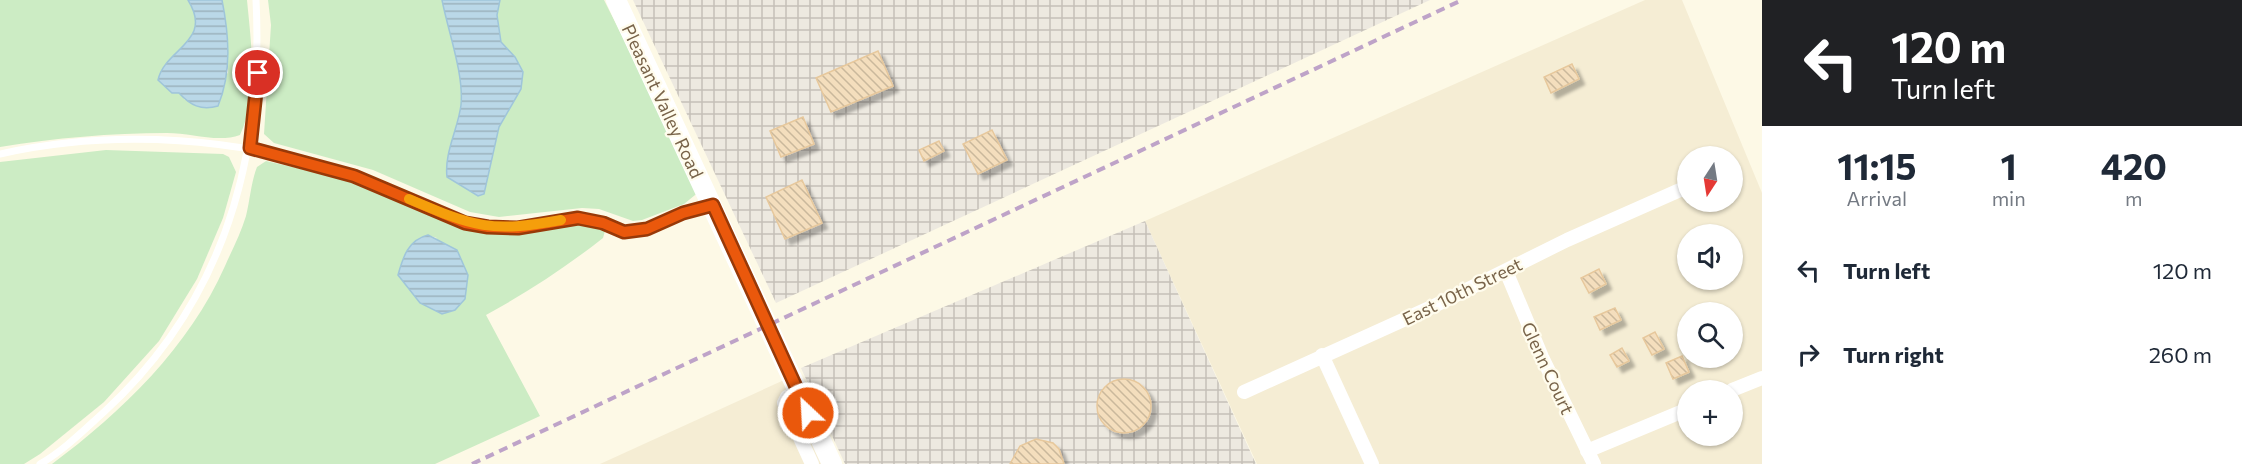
<!DOCTYPE html>
<style>
body{margin:0;font-family:Commissioner,sans-serif;background:#f6f6f7;color:#1f2937;height:100vh;display:flex;flex-direction:column;font-size:22px;white-space:nowrap}
*{box-sizing:border-box;margin:0}
p{font-size:20px;color:#747a83}
.icon{flex:none;width:33px;height:33px;fill:none;stroke:currentColor;stroke-width:2;stroke-linecap:round;stroke-linejoin:round}
.map{position:relative;flex:1;overflow:hidden}
.details{display:flex;flex-direction:column;background:#fff;width:480px}
.details>*{flex:none}
.banner{background:#202124;color:#fff;overflow:hidden}
.needle{width:39px;rotate:192deg}
.buttons{position:absolute;left:1677px;top:146px;display:grid;gap:12px}
.buttons a{display:grid;place-items:center;width:66px;height:66px;border-radius:50%;background:#fff;box-shadow:0 2px 4px #0004;font-size:30px}
.pin{position:absolute;display:grid;place-items:center;width:51px;height:51px;color:#fff;margin:-26px;border:3px solid #fff;border-radius:50%;box-shadow:0 2px 6px #0007}
.me{position:absolute;width:66px;margin:-33px;rotate:335deg;stroke-linejoin:round;filter:drop-shadow(0 0 4px #0008)}
.turn{display:flex;align-items:center;gap:21px;height:126px;padding:0 30px;font-size:27px}
.turn .icon{width:78px;height:78px;stroke-width:2.5}
.turn b{display:block;font-size:42px;line-height:51px}
.eta{display:flex;justify-content:space-evenly;align-items:center;height:102px;text-align:center}
.eta b{font-size:36px;font-weight:700;line-height:42px}
ul{padding:0;list-style:none}
li{display:flex;align-items:center;gap:18px;height:84px;padding:0 30px}
li div{flex:1}
li b{display:block;font-size:22px}
li em{font-style:normal}
main{display:flex;flex:1;min-height:0}
.map>svg:first-child{display:block}
</style>
<main>
<div class="map">
<svg width="1762" height="464" viewBox="0 0 1762 464">
<defs>
<pattern id="industrial-grid" width="8" height="8" patternUnits="userSpaceOnUse" patternTransform="scale(1.5)"><rect width="8" height="8" fill="#ede9e0"/><path d="M0 4h8M4 0v8" fill="none" stroke="#c5c0b8"/></pattern>
<pattern id="water-rules" width="6" height="5" patternUnits="userSpaceOnUse" patternTransform="scale(1.5)"><rect width="6" height="5" fill="#bad8e8"/><path d="M0 2.5h6" fill="none" stroke="#9cb3be"/></pattern>
<pattern id="building-back-hatch" width="6" height="6" patternUnits="userSpaceOnUse" patternTransform="scale(1.5)"><rect width="6" height="6" fill="#f4debd"/><path d="M-1 5l2 2M0 0l6 6M5-1l2 2" fill="none" stroke="#cab89c"/></pattern>
<filter id="shadow"><feDropShadow dx="5.5" dy="5.5" stdDeviation="1.5" flood-color="#0004"/></filter>
</defs>
<rect width="100%" height="100%" fill="#fdf9e6"/>
<g fill="#f5edd4" fill-rule="evenodd">
<path d="M1645 0H1682L1762 193V464H1257L1145 221ZM1688 156H1732V201H1688ZM1688 234H1732V279H1688ZM1688 312H1732V357H1688ZM1688 390H1732V435H1688Z"/>
<polygon points="784,380 823,464 600,464"/>
</g>
<g fill="url(#industrial-grid)">
<polygon points="633,0 1430,0 776,303"/>
<polygon points="1145,221 1256,464 845,464 801,368"/>
</g>
<g fill="#ccecc4" fill-rule="evenodd">
<path d="M0 0H188C214 43 165 48 159 80L179 92 185 100 228 73V43L222 0H247C251 43 259 94 240 135 218 143 191 133 167 133 110 133 56 138 0 147Z"/>
<polygon points="268,0 604,0 700,191 684,204 642,220 633,221 599,209 582,208 499,217 470,212 373,170 274,143 264,134 271,25"/>
<polygon points="106,150 223,154 229,157 236,172 223,218 197,279 159,341 104,402 40,454 24,464 0,464 0,162"/>
<path d="M266 161 345 179 441 219 480 231 518 234 581 223 601 227 605 231 603 238C566 267 528 292 486 315L540 416 435 464H52C122 412 189 347 225 266 232 250 241 233 246 216 250 200 251 182 257 167ZM428 235 437 238 401 264C407 250 412 239 428 235Z"/>
</g>
<g fill="url(#water-rules)" stroke="#9fc5da" stroke-width="1.5">
<path d="M188 0H222C229 35 232 72 218 106 201 111 190 105 179 93H172L158 80C165 48 214 42 188 0Z"/>
<path d="M442 0H500L497 15 501 42 515 57 523 72 521 89 499 127 484 194 478 196 447 177C444 153 458 129 461 105 464 74 448 31 442 0Z"/>
<path d="M428 235 457 250 468 275 465 299 455 310 442 314 420 303 398 275C403 257 408 240 428 235Z"/>
</g>
<g fill="url(#building-back-hatch)" stroke="#e7c89c" stroke-width="1.5" filter="url(#shadow)">
<polygon points="878,51 893,86 831,112 816,78"/>
<polygon points="1572,64 1579,79 1551,93 1544,77"/>
<polygon points="803,117 814,144 781,157 770,131"/>
<polygon points="992,130 1007,160 978,174 963,144"/>
<polygon points="939,141 944,151 924,161 919,150"/>
<polygon points="802,180 822,223 785,239 766,197"/>
<polygon points="1599,269 1606,284 1589,293 1581,278"/>
<polygon points="1615,308 1621,320 1600,330 1594,317"/>
<polygon points="1655,332 1664,349 1652,355 1643,338"/>
<polygon points="1622,348 1629,361 1617,367 1610,355"/>
<polygon points="1682,356 1689,372 1673,379 1666,363"/>
<circle cx="1124" cy="406" r="27"/>
<polygon points="1036,439 1053,443 1059,449 1064,464 1010,464 1020,446"/>
</g>
<g fill="none" stroke-linecap="round" stroke-linejoin="round">
<g stroke="#fff" stroke-width="7">
<path d="M0 154C115 128 244 137 355 177 398 192 440 220 486 227 518 231 546 219 576 218 594 217 608 230 624 232 645 235 664 219 684 212 692 210 702 208 710 206"/>
<path d="M40 464C63 451 84 430 104 412 224 302 264 158 256 0"/>
</g>
<g stroke="#fff" stroke-width="14">
<polyline points="1506,271 1542,357 1594,464"/>
<polyline points="1322,355 1372,464"/>
<polyline points="1732,390 1762,378"/>
<polyline points="798,391 787,397 784,403 812,464"/>
<polyline points="1244,392 1434,306 1567,240 1680,190"/>
<polyline points="1587,451 1688,409"/>
</g>
<polyline stroke="#fff" stroke-width="20" points="616,0 832,464"/>
<polyline stroke="#bea3c8" stroke-width="4" stroke-dasharray="9 6" stroke-linecap="butt" points="472,464 1462,0"/>
</g>
<g fill="none" stroke-linecap="round" stroke-linejoin="round">
<g stroke="#983908" stroke-width="15">
<polyline id="route" points="258,73 250,148 354,176 465,223 488,227 518,228 578,218 603,223 624,232 647,229 683,213 713,205 808,413"/>
</g>
<use href="#route" stroke="#ea580c" stroke-width="10"/>
<path stroke="#f59e0b" stroke-width="10" d="M409 199C474 227 491 233 561 220"/>
</g>
<g text-anchor="middle" dominant-baseline="central" stroke-width="4.5" stroke-linejoin="round" paint-order="stroke">
<g font-size="18" fill="#786349" stroke="#fffced">
<text transform="translate(663 101) rotate(65)">Pleasant Valley Road</text>
<text transform="translate(1462 291) rotate(-26)">East 10th Street</text>
<text transform="translate(1548 368) rotate(65)">Glenn Court</text>
</g>
</g>
</svg>
<div class="buttons">
<a><svg class="needle" viewBox="-14 -14 28 28"><path d="M0-13l5 13h-10z" fill="#e53935"/><path d="M0 13l5-13h-10z" fill="#747a83"/></svg></a>
<a><svg class="icon" aria-label="sound" viewBox="0 0 24 24"><path d="M4 9h4l5-4v14l-5-4H4zM17 9q2 3 0 6"/></svg></a>
<a><svg class="icon" aria-label="search" viewBox="0 0 24 24"><circle cx="10" cy="10" r="6"/><path d="M15 15l6 6"/></svg></a>
<a>+</a>
</div>
<div class="pin" style="left:258px;top:73px;background:#d93025"><svg class="icon" aria-label="arrive" viewBox="0 0 24 24"><path d="M6 21V4h12l-3 4 3 4H6"/></svg></div>
<svg class="me" style="left:808px;top:413px" viewBox="-20 -20 40 40"><circle r="17" fill="#ea580c" stroke="#fff" stroke-width="3"/><path d="M0-11L8 9 0 5-8 9z" fill="#fff"/></svg>
</div>
<section class="details">
<div class="banner">
<div class="turn"><svg class="icon" aria-label="left" viewBox="0 0 24 24"><path d="M17 20v-9H6M10 6l-5 5 5 5"/></svg><div><b>120 m</b>Turn left</div></div>
</div>
<div class="eta">
<div><b>11:15</b><p>Arrival</p></div>
<div><b>1</b><p>min</p></div>
<div><b>420</b><p>m</p></div>
</div>
<ul>
<li><svg class="icon" aria-label="left" viewBox="0 0 24 24"><path d="M17 20v-9H6M10 6l-5 5 5 5"/></svg><div><b>Turn left</b></div><em>120 m</em></li>
<li><svg class="icon" aria-label="right" viewBox="0 0 24 24"><path d="M7 20v-9h11M14 6l5 5-5 5"/></svg><div><b>Turn right</b></div><em>260 m</em></li>
</ul>
</section>
</main>
